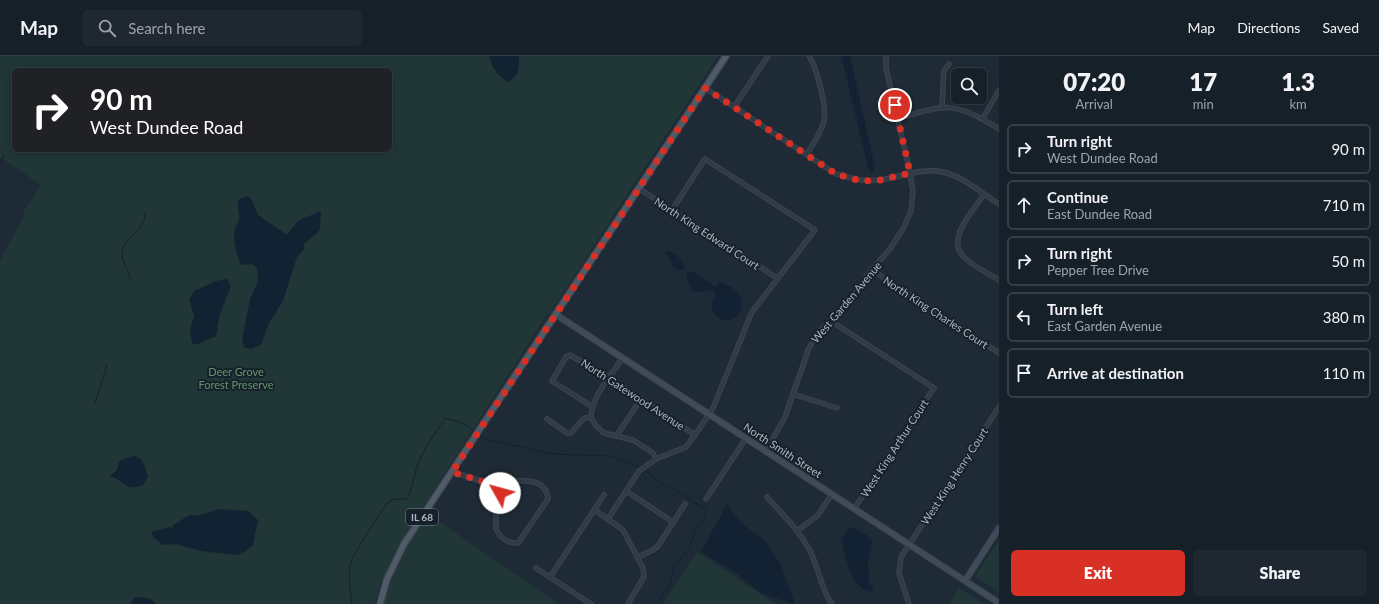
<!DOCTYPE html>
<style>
body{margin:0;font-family:Lato,sans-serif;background:#1f2830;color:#f1f3f6;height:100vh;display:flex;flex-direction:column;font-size:15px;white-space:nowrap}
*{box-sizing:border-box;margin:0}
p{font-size:13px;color:#9ea3a8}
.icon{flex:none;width:22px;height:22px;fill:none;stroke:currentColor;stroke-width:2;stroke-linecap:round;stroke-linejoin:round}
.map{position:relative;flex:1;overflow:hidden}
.panel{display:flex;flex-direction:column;background:#162028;width:380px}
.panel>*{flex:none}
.hud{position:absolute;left:12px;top:12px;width:380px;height:84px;border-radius:6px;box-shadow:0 2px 10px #0003,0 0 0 1px #353e45;background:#202124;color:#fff;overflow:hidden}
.fabs{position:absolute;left:951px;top:12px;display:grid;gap:8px}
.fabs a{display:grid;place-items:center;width:36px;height:36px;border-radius:6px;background:#162028;box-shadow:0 2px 10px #0003,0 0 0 1px #353e45;font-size:20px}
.pin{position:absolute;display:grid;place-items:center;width:34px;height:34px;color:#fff;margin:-17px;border:2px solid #fff;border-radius:50%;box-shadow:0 1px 4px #0007}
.me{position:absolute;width:44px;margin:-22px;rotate:308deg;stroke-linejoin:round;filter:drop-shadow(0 0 3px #0008)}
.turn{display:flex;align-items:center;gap:14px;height:84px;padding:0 12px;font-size:18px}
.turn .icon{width:52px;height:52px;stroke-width:2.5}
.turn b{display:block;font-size:28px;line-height:34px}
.eta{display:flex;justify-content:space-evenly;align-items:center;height:68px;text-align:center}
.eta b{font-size:24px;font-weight:800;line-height:28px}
.cta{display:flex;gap:8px;margin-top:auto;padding:8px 12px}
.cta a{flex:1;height:46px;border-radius:6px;background:#d93025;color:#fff;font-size:16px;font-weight:800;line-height:46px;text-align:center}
.cta a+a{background:#1f2830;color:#f1f3f6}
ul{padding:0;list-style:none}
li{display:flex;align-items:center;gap:12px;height:50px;margin:0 8px 6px;padding:0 4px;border:2px solid #353e45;border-radius:6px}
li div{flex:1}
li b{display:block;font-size:15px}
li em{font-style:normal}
header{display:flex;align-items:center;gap:24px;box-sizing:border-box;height:56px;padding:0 20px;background:#162028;border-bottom:1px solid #353e45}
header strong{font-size:19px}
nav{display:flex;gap:22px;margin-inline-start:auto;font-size:14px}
.search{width:280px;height:36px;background:#1f2830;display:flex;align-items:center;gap:10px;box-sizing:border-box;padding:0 14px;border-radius:6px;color:#9ea3a8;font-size:15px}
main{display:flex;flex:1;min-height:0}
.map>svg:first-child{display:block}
</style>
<header>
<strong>Map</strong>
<div class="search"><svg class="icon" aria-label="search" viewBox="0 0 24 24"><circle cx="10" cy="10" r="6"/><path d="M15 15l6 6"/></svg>Search here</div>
<nav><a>Map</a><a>Directions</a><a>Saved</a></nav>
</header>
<main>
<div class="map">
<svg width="999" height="548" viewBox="0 0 999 548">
<rect width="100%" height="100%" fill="#1e2a36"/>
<g fill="#203637" fill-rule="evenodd">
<path d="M0 0H718L550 257 547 259 405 479 379 531 375 548H0V204L24 160V154L32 144 41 129 0 101ZM14 14H390V94H14Z"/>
<polygon points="425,456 559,548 380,548 397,503"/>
<polygon points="999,484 999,536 975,520"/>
<polygon points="697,496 776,548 663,548"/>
<polygon points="959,532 984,548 949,548"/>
</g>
<g fill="#122232">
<path d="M489 0H519C519 13 520 20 507 26 497 18 492 12 489 0Z"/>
<polygon points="841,0 850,0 875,111 872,117 869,115"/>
<path d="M248 140 252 145 258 159 287 179 298 165 321 155 320 174 304 188V193L297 201 283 245 269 267 261 289 251 293 244 291 242 283 250 243 258 225 257 212 252 208 241 209C237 200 232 183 235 172 236 169 239 167 239 164 240 156 236 151 239 143Z"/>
<path d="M668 195 676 198 685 210 683 214 679 215C670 210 670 203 666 196Z"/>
<path d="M688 216H694L714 230C718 230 718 226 722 227 727 228 732 231 736 235 755 253 727 277 714 257 710 251 712 246 715 239L714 235C706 233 700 238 692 235L686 221Z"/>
<polygon points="227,223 231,230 220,258 216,280 198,288 192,288 190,274 194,260 189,244 194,235 216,225"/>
<path d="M134 400C144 402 145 412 148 420L143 429C125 436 125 425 110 420L117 414 119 406 123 403Z"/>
<polygon points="727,448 741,467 764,484 781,509 795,548 762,538 738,518 701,496"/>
<polygon points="220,453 248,455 258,464 253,489 246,495 236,499 201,495 176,488 163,489 154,482 151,476 169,471 172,473 173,469 190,459 196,460"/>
<path d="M853 471 873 483 868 507 869 525 874 534 871 536C850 532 847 503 841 485L846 475Z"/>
<polygon points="140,541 151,543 156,548 130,548 134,542"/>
</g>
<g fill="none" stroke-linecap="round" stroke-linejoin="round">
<g stroke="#122232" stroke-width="1">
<polyline points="0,110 4,99"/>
<path d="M130 223C130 214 121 206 122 197 123 180 145 177 145 158"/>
<polyline points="95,347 107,309"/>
<polyline points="478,378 485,383 552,398 613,400 640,412"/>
<polyline points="643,413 666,431 675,434 705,453 705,461 696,472 689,492 674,511 670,529 657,548"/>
<path d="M352 548C350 533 348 520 351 505 352 501 383 452 387 447 393 442 400 443 407 443 413 431 414 419 418 407 425 391 435 376 446 362L462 367 476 376"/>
</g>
<g stroke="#3b4550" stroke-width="5.5">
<g id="street">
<path d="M705 32 836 118C851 122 863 126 878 124 900 122 921 111 943 116 963 120 981 137 999 148"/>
<polyline points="734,51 768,0"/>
<polyline points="942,51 944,15 949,8"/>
<path d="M898 62C912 59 927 53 941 52 961 49 983 63 999 73"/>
<polyline points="983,62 999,34"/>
<path d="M807 98C813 88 821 77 824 65 827 51 817 12 809 0"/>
<polyline points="638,132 777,222"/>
<path d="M984 138C974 154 946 182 963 200 972 210 988 217 999 224"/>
<polyline points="872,214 999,297"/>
<polyline points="831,265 934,332 854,453"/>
<polyline points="793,338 837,352"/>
<polyline points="591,350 552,325 566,301 570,299 610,322 695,379"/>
<polyline points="591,361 596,370 604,377 633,384 653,397 656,403"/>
<path d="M591 361C591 341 612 319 623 301"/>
<polyline points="547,363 567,377 571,377 584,362 591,361"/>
<polyline points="617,379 641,343"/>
<polyline points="766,395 785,361 809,292 817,278 852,242 868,218 890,193 904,171 911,155 913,136 910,117 886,12 886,0"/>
<polyline points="452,416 494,429"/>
<circle cx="499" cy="431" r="6"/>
<polyline points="626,435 673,466"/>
<path d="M496 436V473C500 482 509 488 518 487L548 443C546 420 519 424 503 427"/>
<path d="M767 441C783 459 801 476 811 497 819 513 821 534 832 548"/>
<polyline points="706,443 746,382"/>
<polyline points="595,454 623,474 643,512 644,521 628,548"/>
<polyline points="608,463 639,415 656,403 686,391 695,379 713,352 752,256 815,174 705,103 672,154"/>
<polyline points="797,475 818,459 832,438"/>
<polyline points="638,501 653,494 658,490 685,448"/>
<polyline points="536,512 591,548"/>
<polyline points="550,521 604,439"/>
<polyline points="909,548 899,517 901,501 999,351"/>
</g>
</g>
<g stroke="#3b4550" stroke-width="7">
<g id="secondary">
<polyline points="555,258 999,547"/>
<polyline points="965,525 999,472"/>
</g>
</g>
<g stroke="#3b4550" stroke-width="8">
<polyline id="primary" points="380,548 387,523 404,488 726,0"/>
</g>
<use href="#street" stroke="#313b46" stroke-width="3.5"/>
<use href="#secondary" stroke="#3f4b59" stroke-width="5"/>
<use href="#primary" stroke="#4f5b67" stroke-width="5.5"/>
</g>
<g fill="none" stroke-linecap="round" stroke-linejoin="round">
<polyline stroke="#d93025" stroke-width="7" stroke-dasharray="0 12.6" points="500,437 494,435 494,429 452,416 705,32 836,118 861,125 880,124 910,117 895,49"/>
</g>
<g text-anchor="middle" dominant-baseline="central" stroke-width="4" stroke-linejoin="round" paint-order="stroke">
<rect fill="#17212a" stroke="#7f8996" stroke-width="1" x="406" y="453" width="32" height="16" rx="3"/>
<g font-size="10" font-weight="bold" fill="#abb6c4">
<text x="422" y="461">IL 68</text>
</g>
<g font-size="11" fill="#abb6c4" stroke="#17212a">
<text transform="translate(707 177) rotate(33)">North King Edward Court</text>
<text transform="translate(846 246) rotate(-50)">West Garden Avenue</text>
<text transform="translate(936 256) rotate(33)">North King Charles Court</text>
<text transform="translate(633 338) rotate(33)">North Gatewood Avenue</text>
<text transform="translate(894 392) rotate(-57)">West King Arthur Court</text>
<text transform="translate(783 394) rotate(33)">North Smith Street</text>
<text transform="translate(954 420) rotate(-57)">West King Henry Court</text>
</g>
<g font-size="11" fill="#63946a" stroke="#17212a">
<text x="236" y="315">Deer Grove<tspan x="236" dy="13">Forest Preserve</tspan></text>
</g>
</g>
</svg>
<div class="fabs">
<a><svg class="icon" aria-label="search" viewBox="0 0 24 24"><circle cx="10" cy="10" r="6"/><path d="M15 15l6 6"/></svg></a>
</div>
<div class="pin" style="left:895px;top:49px;background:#d93025"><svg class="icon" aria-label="arrive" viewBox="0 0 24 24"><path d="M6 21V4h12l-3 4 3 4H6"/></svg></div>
<svg class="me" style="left:500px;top:437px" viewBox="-20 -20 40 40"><circle r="19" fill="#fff"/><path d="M0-13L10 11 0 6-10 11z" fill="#d93025"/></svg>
<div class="hud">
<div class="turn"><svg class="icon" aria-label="right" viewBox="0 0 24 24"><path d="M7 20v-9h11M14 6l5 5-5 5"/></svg><div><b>90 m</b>West Dundee Road</div></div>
</div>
</div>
<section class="panel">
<div class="eta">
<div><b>07:20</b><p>Arrival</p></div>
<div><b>17</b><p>min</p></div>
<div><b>1.3</b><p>km</p></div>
</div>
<ul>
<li><svg class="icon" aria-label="right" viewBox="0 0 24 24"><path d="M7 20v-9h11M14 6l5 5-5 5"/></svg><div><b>Turn right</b><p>West Dundee Road</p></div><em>90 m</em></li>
<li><svg class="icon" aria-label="ahead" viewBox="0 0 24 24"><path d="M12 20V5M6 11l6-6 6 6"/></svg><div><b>Continue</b><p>East Dundee Road</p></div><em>710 m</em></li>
<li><svg class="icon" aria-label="right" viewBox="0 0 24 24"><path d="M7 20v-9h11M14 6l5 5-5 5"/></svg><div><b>Turn right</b><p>Pepper Tree Drive</p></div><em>50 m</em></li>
<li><svg class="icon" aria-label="left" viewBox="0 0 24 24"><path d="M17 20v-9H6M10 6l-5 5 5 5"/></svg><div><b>Turn left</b><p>East Garden Avenue</p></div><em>380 m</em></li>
<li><svg class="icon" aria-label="arrive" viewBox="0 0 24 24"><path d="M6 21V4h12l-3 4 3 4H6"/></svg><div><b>Arrive at destination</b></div><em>110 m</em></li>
</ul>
<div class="cta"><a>Exit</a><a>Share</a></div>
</section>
</main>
